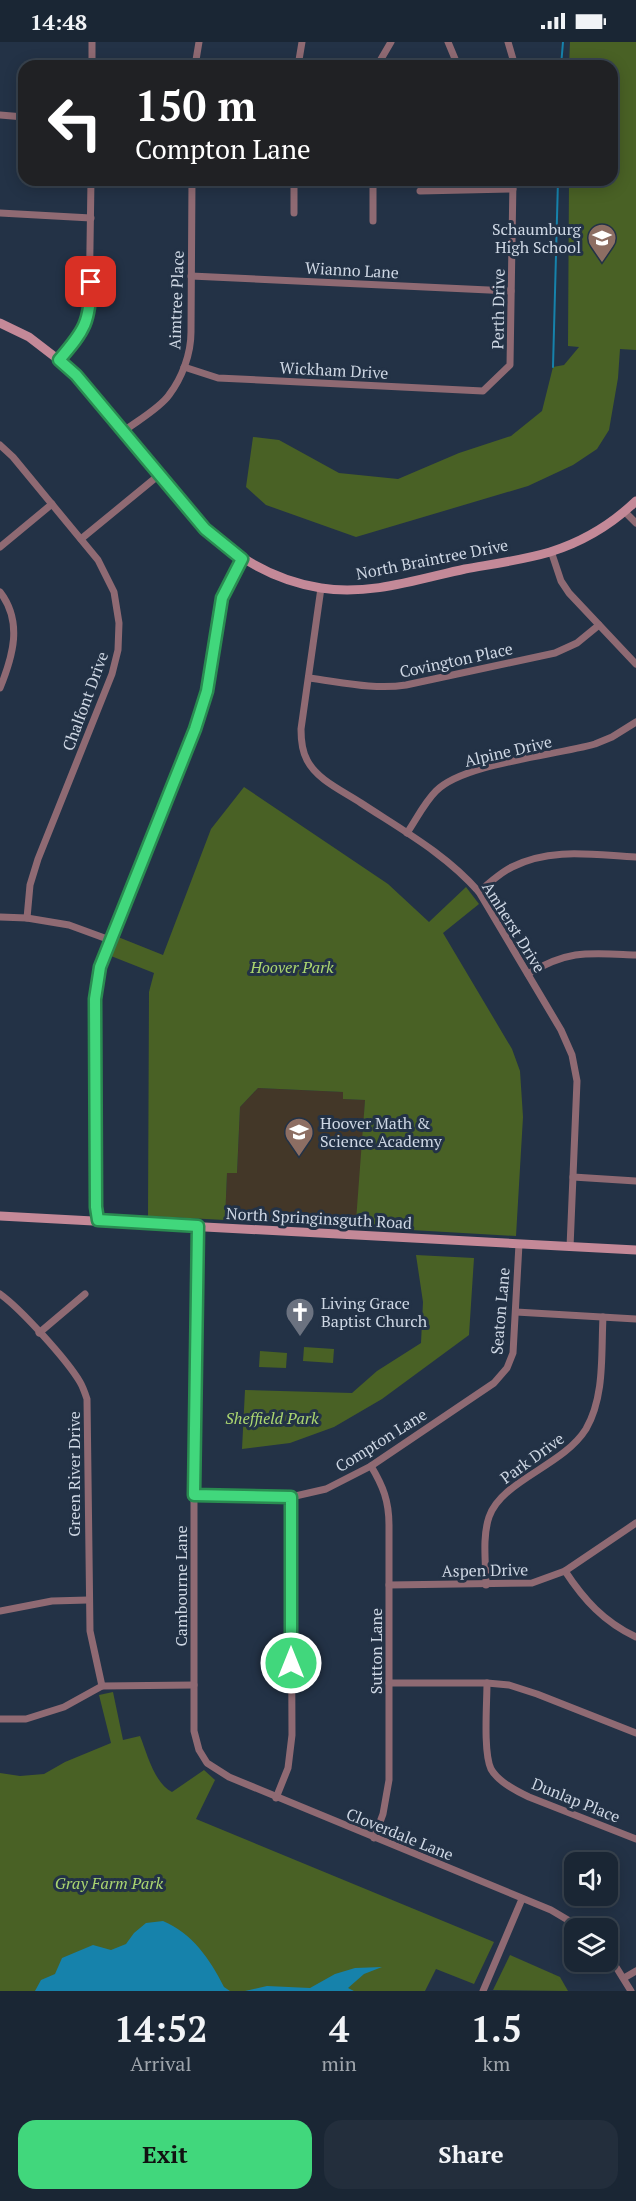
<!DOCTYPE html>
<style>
body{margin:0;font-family:"PT Serif",serif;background:#232e3c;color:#f1f3f6;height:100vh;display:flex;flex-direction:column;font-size:22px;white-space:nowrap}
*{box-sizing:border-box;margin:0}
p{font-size:20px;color:#9fa5ac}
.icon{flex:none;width:33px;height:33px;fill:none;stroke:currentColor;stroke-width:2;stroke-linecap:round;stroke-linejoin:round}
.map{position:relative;height:1949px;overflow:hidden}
.drawer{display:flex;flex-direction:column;background:#1a2634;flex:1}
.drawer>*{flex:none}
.guide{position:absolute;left:18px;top:18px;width:600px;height:126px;border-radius:18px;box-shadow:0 3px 15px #0003,0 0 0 2px #38434f;background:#202124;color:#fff;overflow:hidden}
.controls{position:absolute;left:564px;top:1810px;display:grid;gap:12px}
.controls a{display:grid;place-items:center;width:54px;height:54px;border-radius:12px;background:#1a2634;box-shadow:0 3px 15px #0003,0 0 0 2px #38434f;font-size:30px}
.pin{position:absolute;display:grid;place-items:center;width:51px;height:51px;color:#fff;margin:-26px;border-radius:12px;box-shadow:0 3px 9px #0006}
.me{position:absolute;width:66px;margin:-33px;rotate:0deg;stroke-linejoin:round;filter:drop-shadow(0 0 4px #0008)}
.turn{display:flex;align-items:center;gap:21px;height:126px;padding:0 18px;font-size:27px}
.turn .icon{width:78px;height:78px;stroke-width:2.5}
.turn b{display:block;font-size:42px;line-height:51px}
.eta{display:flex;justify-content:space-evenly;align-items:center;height:102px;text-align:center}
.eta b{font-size:36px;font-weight:800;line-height:42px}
.cta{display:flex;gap:12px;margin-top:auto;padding:12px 18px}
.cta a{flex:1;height:69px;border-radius:18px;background:#41d77c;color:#111;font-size:24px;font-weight:800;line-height:69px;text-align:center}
.cta a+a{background:#232e3c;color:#f1f3f6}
.status{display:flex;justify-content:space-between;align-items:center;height:42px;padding:0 30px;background:#1a2634;direction:ltr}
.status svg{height:16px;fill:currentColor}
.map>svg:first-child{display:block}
</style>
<div class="status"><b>14:48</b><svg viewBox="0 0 49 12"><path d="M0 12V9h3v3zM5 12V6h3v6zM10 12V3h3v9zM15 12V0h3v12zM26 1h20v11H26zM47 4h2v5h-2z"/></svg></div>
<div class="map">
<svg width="636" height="1949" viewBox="0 0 636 1949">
<rect width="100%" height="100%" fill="#233246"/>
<polygon fill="#433728" points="258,1046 344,1050 344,1057 365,1058 358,1182 360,1185 225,1178 227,1131 237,1131 240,1065"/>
<g fill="#496125">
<polygon points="570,0 636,0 636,308 620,307 618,336 609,388 597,407 573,423 528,444 356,495 266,463 246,445 253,395 279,398 339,431 398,437 459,411 511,394 542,369 553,325 564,323 579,305 568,304 569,138 612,138 612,24 569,24"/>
<polygon points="244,745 388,842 429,880 466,845 479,862 443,891 512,1007 520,1029 523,1075 516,1194 360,1185 356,1179 365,1058 343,1057 343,1050 258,1046 240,1065 237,1131 227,1131 225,1178 148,1174 149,950 154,931 111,914 118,895 163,913 211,787"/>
<polygon points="416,1213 474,1216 469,1293 382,1357 334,1385 290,1401 242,1407 245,1348 352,1351 377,1329 421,1301 423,1260"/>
<polygon points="304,1305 334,1307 333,1321 303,1319"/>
<polygon points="260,1309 287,1311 286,1326 259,1325"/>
<path d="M113 1650 123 1698 140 1694C147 1711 154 1741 172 1750L204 1728 215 1738 196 1777 494 1900 474 1942 436 1927 425 1949H0V1731L20 1734 44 1732 65 1720 111 1701 99 1653Z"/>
<polygon points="510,1913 560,1935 568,1949 493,1948"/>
</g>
<g fill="#1682ab">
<path d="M163 1879C192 1891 210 1917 224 1945L230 1949H35L41 1938 55 1932 62 1916 93 1903 111 1908 126 1902 134 1891 146 1881Z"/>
<polygon points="382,1925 364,1932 348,1946 354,1949 245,1949 267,1944 310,1946 335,1932 355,1926"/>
</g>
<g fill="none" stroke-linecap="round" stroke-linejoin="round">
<g stroke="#1682ab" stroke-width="2">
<polyline points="561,24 563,0"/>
<polyline points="553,325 558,138"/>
</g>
<g stroke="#8f6a73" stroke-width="7">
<polyline points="448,0 458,24"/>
<polyline points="508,0 515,24"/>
<polyline points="92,24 92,0"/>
<polyline points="195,24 199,0"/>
<polyline points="298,24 302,0"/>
<polyline points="377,24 391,0"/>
<polyline points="0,73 24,75"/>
<polyline points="420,149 513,147"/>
<polyline points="0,171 91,176"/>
<polyline points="294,171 294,138"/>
<polyline points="373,179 373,138"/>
<polyline points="191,234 511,249"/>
<polyline points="59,318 82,290 89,270 91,138"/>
<polyline points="184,325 218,336 483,349 510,323 513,138"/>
<path d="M124 389C137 379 160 366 169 353 182 336 191 312 191 290L192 138"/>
<polyline points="0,403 13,415 98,518 114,550 119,581 118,608 112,632 38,817 30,843 27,876"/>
<polyline points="625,470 636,481"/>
<polyline points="81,497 159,433"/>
<polyline points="0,505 52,462"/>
<polyline points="551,509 561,539 569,551 636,622"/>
<path d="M321 546 301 687C301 697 302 709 307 718 317 738 343 749 361 761 402 788 446 812 479 850L561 988 572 1013 577 1039 570 1205"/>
<path d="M0 550C23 580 13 614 0 646"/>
<path d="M309 636C341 640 374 648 406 643L555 611 577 601 599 583"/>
<path d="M407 791C416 778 424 761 436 749 464 721 553 714 595 702L612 695 636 680"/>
<path d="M479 850C489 841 500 831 512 825 551 805 594 813 636 815"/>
<polyline points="0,875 27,876 69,883 110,898"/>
<path d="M528 932C569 907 590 911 636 913"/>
<polyline points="573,1135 636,1139"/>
<polyline points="98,1178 96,1165 95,957 100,925 195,687 207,649 222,556 242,517"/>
<polyline points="197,1184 194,1453 194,1689 199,1708 207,1721 229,1735 551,1868 583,1887"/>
<path d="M0 1252C21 1267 67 1318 80 1340 83 1345 85 1351 87 1357L90 1589 102 1644"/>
<polyline points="516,1270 636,1277"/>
<polyline points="39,1291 85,1252"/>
<path d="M371 1424C383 1444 389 1459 389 1483V1738L383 1772 374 1796"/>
<polyline points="194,1453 291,1455 326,1447 371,1424 494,1341 507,1326 513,1311 519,1202"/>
<path d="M565 1529C584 1558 604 1580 636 1595"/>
<polyline points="389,1543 532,1541 565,1529 636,1481"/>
<path d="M486 1543C486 1521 482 1496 489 1475 502 1438 563 1424 586 1387 605 1354 601 1312 603 1275"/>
<polyline points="0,1569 52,1559 88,1558"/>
<polyline points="389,1641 487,1641 509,1643 537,1652 636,1691"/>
<path d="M487 1641C487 1661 483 1710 491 1727 498 1740 516 1749 529 1755L636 1797"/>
<polyline points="0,1677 26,1677 64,1665 102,1644 194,1643"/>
<polyline points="276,1756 288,1726 292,1693 291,1455"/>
<polyline points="608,1912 631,1949"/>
<polyline points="624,1936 636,1929"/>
<polyline points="483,1949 522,1857"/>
</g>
<g stroke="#c48998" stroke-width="9">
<path d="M0 281 29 295 68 325 205 487C238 517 276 539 321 546 369 554 419 537 465 527 493 522 523 518 550 510 582 500 612 482 636 459"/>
<polyline points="0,1174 636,1208"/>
</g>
</g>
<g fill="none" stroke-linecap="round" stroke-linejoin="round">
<g stroke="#2a8c51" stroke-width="15">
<path id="route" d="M91 240C90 280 85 288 59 318L76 333 205 487 242 517 222 556 207 649 195 687 100 925 95 957 96 1165 98 1178 198 1184 194 1453 291 1455V1621"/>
</g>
<use href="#route" stroke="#41d77c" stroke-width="10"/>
</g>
<defs>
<g id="school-pin" transform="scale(1.5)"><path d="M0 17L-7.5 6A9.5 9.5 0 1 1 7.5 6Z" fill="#8d6e63" stroke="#233246"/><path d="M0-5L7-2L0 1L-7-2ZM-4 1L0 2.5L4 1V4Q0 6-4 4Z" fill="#fff"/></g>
<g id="church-pin" transform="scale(1.5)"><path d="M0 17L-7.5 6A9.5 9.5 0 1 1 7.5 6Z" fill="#6b7280" stroke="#233246"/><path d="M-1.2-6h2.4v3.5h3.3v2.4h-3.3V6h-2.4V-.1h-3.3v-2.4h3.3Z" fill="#fff"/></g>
</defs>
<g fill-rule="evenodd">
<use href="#school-pin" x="602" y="196"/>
<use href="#school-pin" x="299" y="1090"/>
<use href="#church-pin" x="300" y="1270"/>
</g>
<g text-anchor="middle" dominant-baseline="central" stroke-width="6" stroke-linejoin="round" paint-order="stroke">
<g font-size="16" fill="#ced7e4" stroke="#233246" text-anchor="start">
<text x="581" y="187" text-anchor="end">Schaumburg<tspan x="581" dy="18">High School</tspan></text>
<text x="320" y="1081">Hoover Math &amp;<tspan x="320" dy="18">Science Academy</tspan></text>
<text x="321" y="1261">Living Grace<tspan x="321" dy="18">Baptist Church</tspan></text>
</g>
<g font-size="16" fill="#ced7e4" stroke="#233246">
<text transform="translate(352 228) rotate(3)">Wianno Lane</text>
<text transform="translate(176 258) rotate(-88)">Aimtree Place</text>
<text transform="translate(498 267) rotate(-89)">Perth Drive</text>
<text transform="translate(334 328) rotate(3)">Wickham Drive</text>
<text transform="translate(432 517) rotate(-11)">North Braintree Drive</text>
<text transform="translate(456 618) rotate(-12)">Covington Place</text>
<text transform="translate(85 659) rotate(-70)">Chalfont Drive</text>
<text transform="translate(508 709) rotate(-13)">Alpine Drive</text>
<text transform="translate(514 885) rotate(58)">Amherst Drive</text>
<text transform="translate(319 1176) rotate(3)">North Springinsguth Road</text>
<text transform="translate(500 1269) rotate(-85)">Seaton Lane</text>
<text transform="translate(381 1398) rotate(-32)">Compton Lane</text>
<text transform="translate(532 1416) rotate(-36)">Park Drive</text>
<text transform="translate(74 1432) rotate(-90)">Green River Drive</text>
<text transform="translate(485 1528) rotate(-1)">Aspen Drive</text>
<text transform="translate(181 1544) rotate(-90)">Cambourne Lane</text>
<text transform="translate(376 1609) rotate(-90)">Sutton Lane</text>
<text transform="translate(576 1758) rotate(22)">Dunlap Place</text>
<text transform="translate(400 1792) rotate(22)">Cloverdale Lane</text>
</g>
<g font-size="16" font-style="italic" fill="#abd670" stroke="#233246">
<text x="292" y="925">Hoover Park</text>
<text x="272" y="1376">Sheffield Park</text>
<text x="109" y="1841">Gray Farm Park</text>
</g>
</g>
</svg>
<div class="controls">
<a><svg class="icon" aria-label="sound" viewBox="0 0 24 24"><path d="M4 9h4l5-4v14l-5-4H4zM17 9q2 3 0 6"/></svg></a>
<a><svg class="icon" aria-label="layers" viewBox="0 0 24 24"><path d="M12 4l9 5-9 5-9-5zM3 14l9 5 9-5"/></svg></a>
</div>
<div class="pin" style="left:91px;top:240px;background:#d93025"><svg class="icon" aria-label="arrive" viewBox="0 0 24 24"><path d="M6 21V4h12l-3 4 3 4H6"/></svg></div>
<svg class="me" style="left:291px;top:1621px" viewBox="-20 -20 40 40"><circle r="17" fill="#41d77c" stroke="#fff" stroke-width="3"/><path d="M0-11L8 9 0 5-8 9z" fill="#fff"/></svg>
<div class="guide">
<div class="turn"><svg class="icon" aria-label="left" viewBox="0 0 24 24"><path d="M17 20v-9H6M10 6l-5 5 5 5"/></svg><div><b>150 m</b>Compton Lane</div></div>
</div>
</div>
<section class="drawer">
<div class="eta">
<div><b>14:52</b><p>Arrival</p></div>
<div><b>4</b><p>min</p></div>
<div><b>1.5</b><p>km</p></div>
</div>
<div class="cta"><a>Exit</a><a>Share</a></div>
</section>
